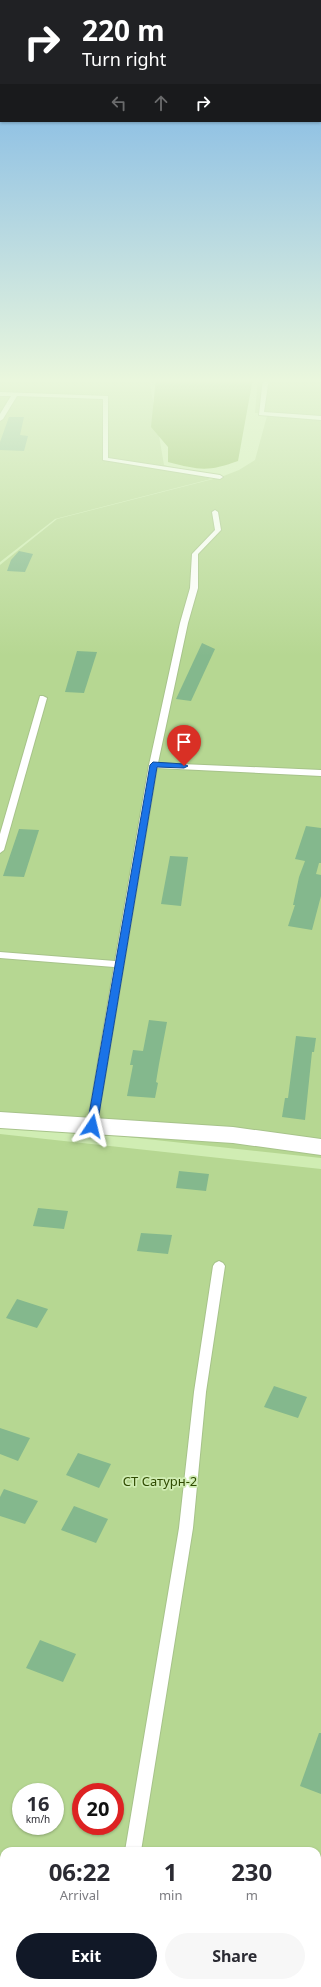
<!DOCTYPE html>
<meta charset="utf-8">
<style>
body{margin:0;font-family:"Noto Sans",sans-serif;background:#f7f7f7;color:#2b2b33;height:100vh;display:flex;flex-direction:column;font-size:15px;white-space:nowrap}
*{box-sizing:border-box;margin:0}
p{font-size:13px;color:#7c7c81}
.icon{flex:none;width:22px;height:22px;fill:none;stroke:currentColor;stroke-width:2;stroke-linecap:round;stroke-linejoin:round}
.map{position:relative;flex:1;overflow:hidden}
.sheet{position:absolute;left:0px;top:1847px;width:321px;height:140px;display:flex;flex-direction:column;background:#fff;border-radius:12px 12px 0 0;box-shadow:0 1px 3px #0004}
.sheet>*{flex:none}
.banner{position:absolute;left:0px;top:0px;width:321px;height:122px;box-shadow:0 1px 3px #0004;background:#202124;color:#fff;overflow:hidden}
.speed{position:absolute;left:12px;top:1783px;display:flex;gap:8px;font-size:20px;font-weight:700;text-align:center}
.speed>*{display:grid;place-content:center;width:52px;height:52px;border-radius:50%;background:#fff;box-shadow:0 1px 3px #0004;line-height:1}
.speed small{font-size:10px;font-weight:400}
.speed .limit{border:6px solid #d22;background:#fff;color:#111}
.pin{position:absolute;display:grid;place-items:center;width:34px;height:34px;color:#fff;margin:-41px -17px;border-radius:50% 50% 50% 0;rotate:-45deg;box-shadow:0 0 4px #0007}
.pin .icon{rotate:45deg}
.me{position:absolute;width:44px;margin:-22px;rotate:10deg;stroke-linejoin:round;filter:drop-shadow(0 0 3px #0008)}
.turn{display:flex;align-items:center;gap:14px;height:84px;padding:0 16px;font-size:18px}
.turn .icon{width:52px;height:52px;stroke-width:2.5}
.turn b{display:block;font-size:28px;line-height:34px}
.lanes{display:flex;align-items:center;height:38px;padding:0 16px;background:#0003;justify-content:center;gap:20px;direction:ltr}
.lanes .off{opacity:.35}
.eta{display:flex;justify-content:space-evenly;align-items:center;height:68px;text-align:center}
.eta b{font-size:24px;font-weight:700;line-height:28px}
.button{display:flex;gap:8px;margin-top:auto;padding:8px 16px}
.button a{flex:1;height:46px;border-radius:24px;background:#111827;color:#fff;font-size:16px;font-weight:700;line-height:46px;text-align:center}
.button a+a{background:#f7f7f7;color:#2b2b33}
.map>svg:first-child{display:block}
</style>
<div class="map">
<svg width="321" height="1987" viewBox="0 0 321 1987">
<rect width="100%" height="100%" fill="#d0edb3"/>
<g fill="#b6d792" fill-rule="evenodd">
<polygon points="0,378 149,378 164,465 211,479 55,519 0,562"/>
<polygon points="258,378 321,378 321,417 255,413"/>
<polygon points="267,416 321,420 321,1158 0,1123 0,565 57,519 221,477 239,470 255,460"/>
<path d="M0 1134 321 1169V1987H9L8 1983H317V1851H4V1957L0 1931ZM21 1792H55V1826H21ZM81 1792H115V1826H81Z"/>
</g>
<path fill="#90bc5b" d="M155 378H253L238 461C208 472 199 470 168 462V447L151 427 156 378Z"/>
<g fill="#84b88d">
<polygon points="9,417 24,417 20,435 28,436 24,451 0,450 0,442"/>
<polygon points="19,551 33,554 25,572 7,571 11,560"/>
<polygon points="202,643 215,649 191,701 176,699"/>
<polygon points="77,651 97,652 84,693 65,692"/>
<polygon points="306,826 321,828 321,863 319,863 316,874 321,875 321,896 312,930 288,926 295,905 293,905 299,877 305,861 295,859"/>
<polygon points="19,829 39,830 24,877 3,876"/>
<polygon points="170,856 188,857 181,906 161,904"/>
<polygon points="149,1020 167,1022 159,1064 156,1082 158,1083 155,1098 127,1096 133,1065 130,1065 133,1050 143,1051"/>
<polygon points="296,1036 316,1038 314,1052 312,1052 305,1120 282,1117 285,1098 288,1098"/>
<polygon points="179,1171 209,1174 206,1191 176,1188"/>
<polygon points="38,1208 68,1211 64,1229 33,1226"/>
<polygon points="141,1233 172,1235 168,1254 137,1251"/>
<polygon points="17,1299 48,1309 37,1328 6,1318"/>
<polygon points="274,1386 307,1397 298,1418 264,1407"/>
<polygon points="0,1428 30,1438 18,1461 0,1454"/>
<polygon points="78,1453 111,1464 99,1488 66,1475"/>
<polygon points="4,1489 38,1501 25,1524 0,1516 0,1497"/>
<polygon points="74,1506 108,1519 96,1543 61,1530"/>
<polygon points="40,1640 76,1654 63,1682 26,1668"/>
<polygon points="319,1733 321,1733 321,1794 300,1786"/>
</g>
<g fill="none" stroke-linecap="round" stroke-linejoin="round">
<g stroke="#a7c38a" stroke-width="2">
<g id="service">
<polygon points="263,378 269,378 264,412 321,416 321,420 259,415"/>
<polygon points="0,392 108,396 108,458 220,475 223,477 220,479 103,460 103,399 17,396 3,419 0,421 0,414 11,396 0,396"/>
<polygon points="215,510 218,512 221,530 198,554 198,588 188,623 158,763 321,770 321,776 157,768 97,1126 96,1129 88,1129 87,1126 114,967 0,958 0,952 115,961 149,765 180,623 190,588 192,554 215,530 212,512"/>
<polygon points="40,696 43,696 47,698 4,850 0,853 0,834"/>
<polygon points="219,1261 223,1263 225,1266 206,1392 193,1528 141,1851 125,1851 179,1528 194,1392 213,1266 215,1263"/>
<polygon points="91,1983 109,1983 108,1987 90,1987"/>
</g>
</g>
<g stroke="#a7c38a" stroke-width="2">
<polygon id="minor" points="0,1112 233,1127 321,1139 321,1155 233,1143 0,1128"/>
</g>
<use href="#service" fill="#fff" fill-rule="evenodd"/>
<use href="#minor" fill="#fff" fill-rule="evenodd"/>
</g>
<linearGradient id="sky" x2="0" y2="1"><stop stop-color="#69aae7"/><stop offset="0.58" stop-color="#eaf7dd"/><stop offset="1" stop-color="#eaf7dd" stop-opacity="0"/></linearGradient>
<rect width="321" height="656" fill="url(#sky)"/>
<polygon fill="#1a73e8" stroke="#114b97" points="153,762 184,764 188,766 184,768 157,767 97,1126 92,1129 87,1126 150,765"/>
<g text-anchor="middle" dominant-baseline="central" stroke-width="3.5" stroke-linejoin="round" paint-order="stroke">
<g font-size="13" fill="#304b02" stroke="#d0edb3">
<text x="160" y="1481">СТ Сатурн-2</text>
</g>
</g>
</svg>
<div class="speed"><div>16<small>km/h</small></div><div class="limit">20</div></div>
<div class="pin" style="left:184px;top:766px;background:#d93025"><svg class="icon" aria-label="arrive" viewBox="0 0 24 24"><path d="M6 21V4h12l-3 4 3 4H6"/></svg></div>
<svg class="me" style="left:92px;top:1126px" viewBox="-20 -20 40 40"><path d="M0-17L14 15 0 8-14 15z" fill="#1a73e8" stroke="#fff" stroke-width="4"/></svg>
<div class="banner">
<div class="turn"><svg class="icon" aria-label="right" viewBox="0 0 24 24"><path d="M7 20v-9h11M14 6l5 5-5 5"/></svg><div><b>220 m</b>Turn right</div></div>
<div class="lanes"><svg class="icon off" aria-label="left" viewBox="0 0 24 24"><path d="M17 20v-9H6M10 6l-5 5 5 5"/></svg><svg class="icon off" aria-label="ahead" viewBox="0 0 24 24"><path d="M12 20V5M6 11l6-6 6 6"/></svg><svg class="icon" aria-label="right" viewBox="0 0 24 24"><path d="M7 20v-9h11M14 6l5 5-5 5"/></svg></div>
</div>
<section class="sheet">
<div class="eta">
<div><b>06:22</b><p>Arrival</p></div>
<div><b>1</b><p>min</p></div>
<div><b>230</b><p>m</p></div>
</div>
<div class="button"><a>Exit</a><a>Share</a></div>
</section>
</div>
